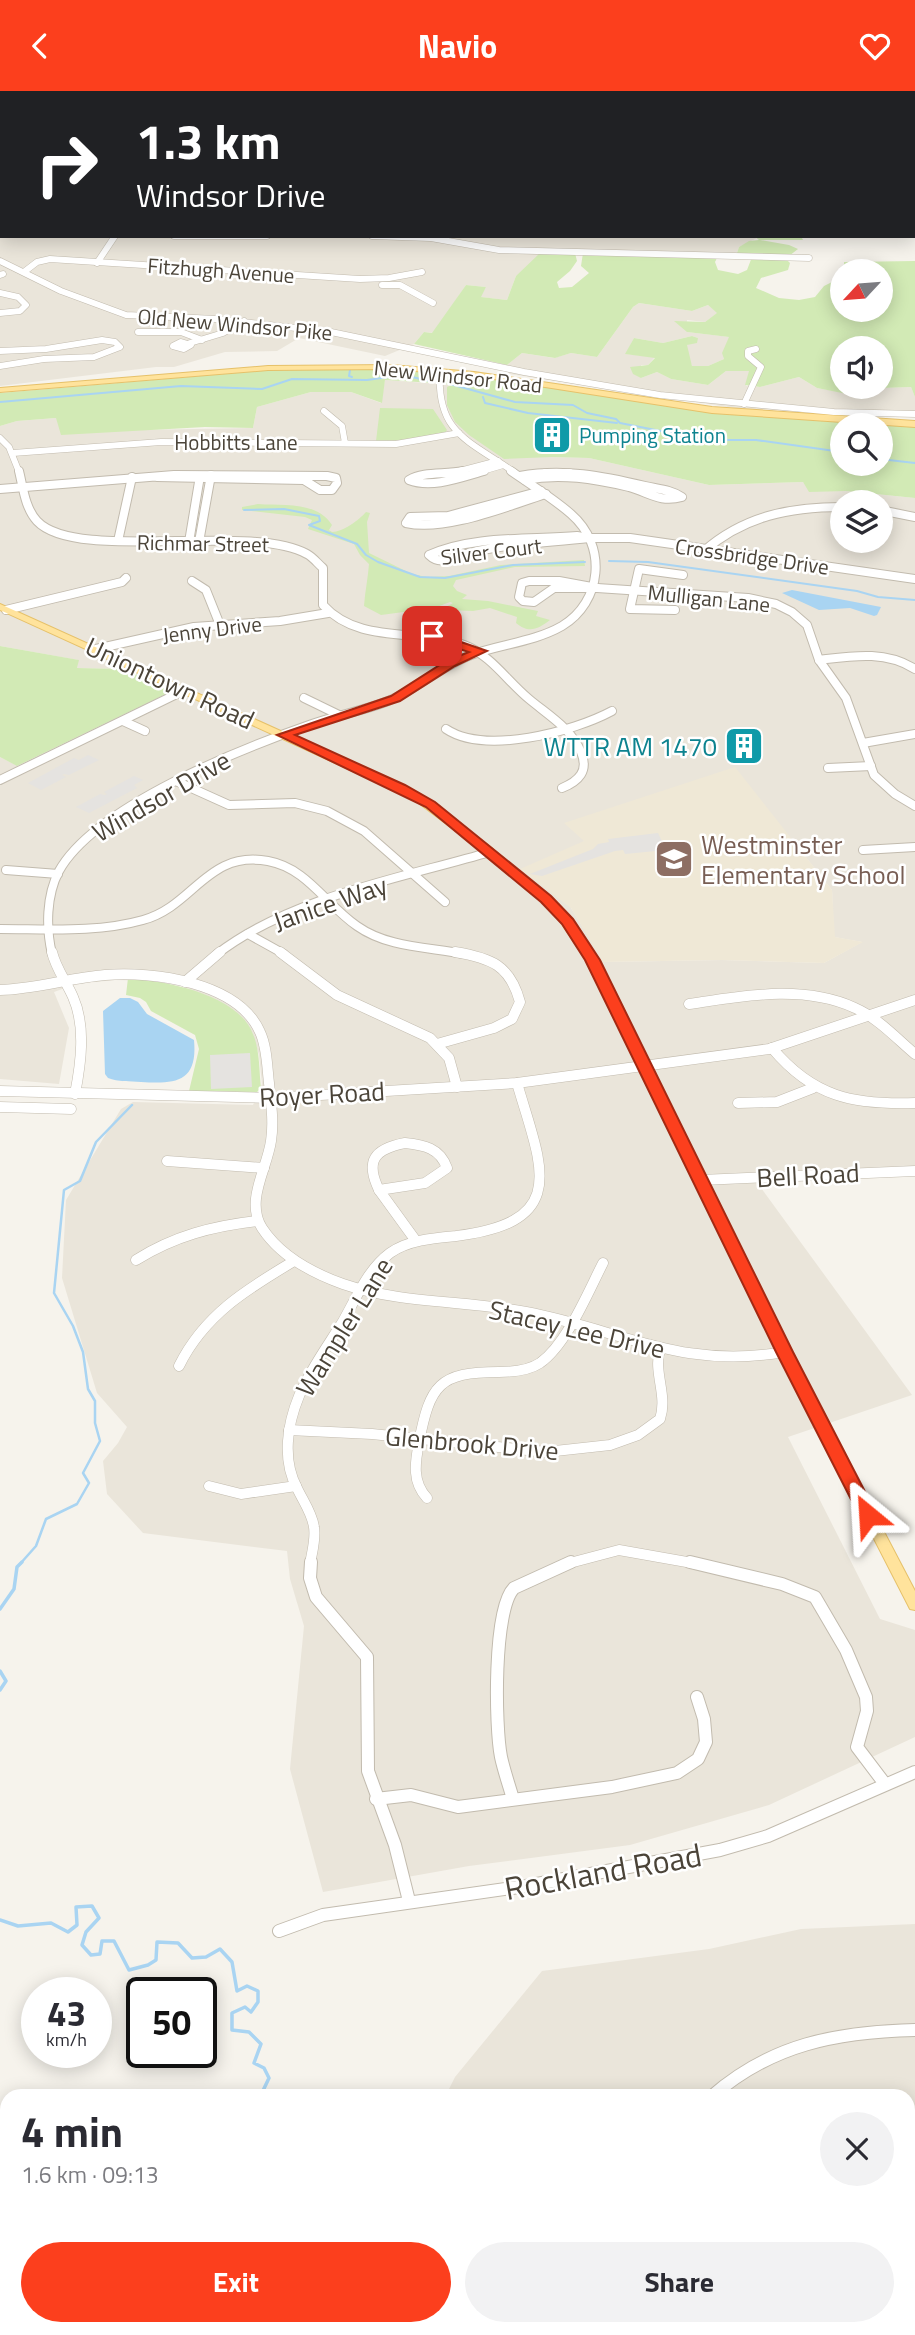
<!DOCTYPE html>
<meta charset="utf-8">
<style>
body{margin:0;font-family:"Titillium Web",sans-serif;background:#f2f2f3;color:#2b2b33;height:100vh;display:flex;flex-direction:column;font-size:26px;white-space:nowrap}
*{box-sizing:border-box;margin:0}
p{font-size:23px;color:#7c7c81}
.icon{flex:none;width:38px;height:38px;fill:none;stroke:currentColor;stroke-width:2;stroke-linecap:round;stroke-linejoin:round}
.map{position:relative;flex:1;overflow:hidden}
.details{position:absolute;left:0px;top:1998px;width:915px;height:247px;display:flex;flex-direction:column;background:#fff;border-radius:21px 21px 0 0;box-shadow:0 4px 18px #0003}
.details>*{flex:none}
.banner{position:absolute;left:0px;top:0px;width:915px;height:147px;box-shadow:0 4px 18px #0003;background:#202124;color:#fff;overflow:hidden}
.needle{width:46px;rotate:244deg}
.fabs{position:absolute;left:830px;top:168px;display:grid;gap:14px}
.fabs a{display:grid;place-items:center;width:63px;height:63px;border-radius:50%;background:#fff;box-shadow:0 4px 18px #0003;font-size:35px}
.speed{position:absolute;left:21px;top:1886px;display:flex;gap:14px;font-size:35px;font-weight:700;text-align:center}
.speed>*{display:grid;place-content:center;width:91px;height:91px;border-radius:50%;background:#fff;box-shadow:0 4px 18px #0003;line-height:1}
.speed small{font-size:18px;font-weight:400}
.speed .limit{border:4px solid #111;border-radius:10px;background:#fff;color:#111}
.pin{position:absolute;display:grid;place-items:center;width:60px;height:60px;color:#fff;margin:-30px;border-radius:14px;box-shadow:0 4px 10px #0006}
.me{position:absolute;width:77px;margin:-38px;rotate:333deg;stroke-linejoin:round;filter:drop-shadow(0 0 5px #0008)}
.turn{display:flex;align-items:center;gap:24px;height:147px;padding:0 21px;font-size:32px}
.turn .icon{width:91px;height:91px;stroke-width:2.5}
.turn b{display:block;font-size:49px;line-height:60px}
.round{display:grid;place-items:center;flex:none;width:74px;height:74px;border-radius:37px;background:#f2f2f3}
.head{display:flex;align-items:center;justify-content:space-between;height:119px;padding:0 21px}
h1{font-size:42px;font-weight:700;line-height:52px}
.action{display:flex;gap:14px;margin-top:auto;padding:14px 21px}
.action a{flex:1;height:80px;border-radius:42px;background:#fc3f1d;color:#fff;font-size:28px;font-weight:700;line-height:80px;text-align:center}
.action a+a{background:#f2f2f3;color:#2b2b33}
header{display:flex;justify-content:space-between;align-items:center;height:91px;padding:0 21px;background:#fc3f1d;color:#fff;font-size:32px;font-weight:700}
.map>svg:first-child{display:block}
</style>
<header><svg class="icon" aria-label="back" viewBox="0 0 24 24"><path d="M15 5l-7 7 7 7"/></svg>Navio<svg class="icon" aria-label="heart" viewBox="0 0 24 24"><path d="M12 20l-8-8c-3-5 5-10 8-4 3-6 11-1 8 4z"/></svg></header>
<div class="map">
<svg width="915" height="2244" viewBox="0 0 915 2244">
<rect width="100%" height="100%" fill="#f6f3ec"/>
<g fill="#eae5da" fill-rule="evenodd">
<polygon points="86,0 859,0 84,2"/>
<polygon points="0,11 2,145 757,147 739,156 737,162 574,162 516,185 507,209 480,206 486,196 466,194 434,242 424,241 414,253 385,265 299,247 277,260 225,261 174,276 156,276 0,295"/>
<polygon points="639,212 692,220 708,214 718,222 705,231 687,229 687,241 730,246 723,262 724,268 708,275 692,275 687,261 687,254 698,247 692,245 663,252 634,247 626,263 655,266 648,274 641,274 641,287 657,281 671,288 708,294 726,280 750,280 746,295 760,296 799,286 817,297 857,304 860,296 880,296 880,293 882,297 911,296 915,306 915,326 735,317 503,282 507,274 522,262 554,267 571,262 597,266 633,216"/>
<path d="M385 289 453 294 552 366 589 367 709 394 803 391 810 400H846L915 407V1083L756 1090 912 1304 788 1346 880 1528 915 1539V1646L769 1714 630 1754 469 1775 323 1801 290 1678 304 1535 290 1488 287 1460 143 1442 107 1403 103 1370 118 1352 127 1336 97 1302 62 1187 66 1109 121 1018 133 1011 253 1014 262 993 259 964 252 941 240 925 185 896 162 890 115 889 76 893 54 901 69 937 59 993 0 988V666L18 675 167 602 124 578 77 577 78 569 0 555V335L17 330 56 327 135 339 253 337 257 316 311 301H351L381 312ZM842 411H880V450H842ZM565 732 800 759 832 799 834 846 862 851 824 872 722 869 604 871 571 817 584 749Z"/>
<polygon points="915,1833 915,2244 842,2244 822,2238 908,2238 908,2006 445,2006 455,1986 542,1880 709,1858 801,1838"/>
</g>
<polygon fill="#efe8d6" points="735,676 832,799 835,846 863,851 824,872 722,869 603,871 571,817 520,778 584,750 564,732"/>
<g fill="#d2eab5">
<polygon points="754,145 801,145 803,149 760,149 789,154 798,158 789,165 737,162 739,156 749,150 759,149"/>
<polygon points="540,162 575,162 577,170 570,180 557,191 559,197 572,196 589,182 581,175 583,162 718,165 715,171 718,179 738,183 747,179 752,166 787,169 790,172 788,179 761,187 756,197 779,207 799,209 815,206 824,195 842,186 842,219 880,219 880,180 844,180 844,171 915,170 915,306 911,296 882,297 880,257 842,257 842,296 860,296 857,305 817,297 799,286 760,296 745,294 749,280 726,280 708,294 671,288 657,281 641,287 633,283 630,276 648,274 655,267 625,263 634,247 663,252 692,245 698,247 697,252 687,254 692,275 708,275 724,268 722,262 729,246 687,241 674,230 705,231 717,222 708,214 692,220 639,212 633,216 597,266 571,262 555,267 522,262 507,274 414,253 424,241 432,242 466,194 486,196 481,206 507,209 516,185"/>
<polygon points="364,277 431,280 435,283 434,292 385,289 382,312 351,301 311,301 257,316 253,337 205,336 61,344 56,327 17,330 0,335 0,302 283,278"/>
<polygon points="452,282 712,322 880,334 842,334 842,373 880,373 880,334 915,336 915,407 846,400 809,401 803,391 709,394 589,367 552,366 504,368 469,344 455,331 447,314 447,296 451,294 445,293 446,284"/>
<polygon points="380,317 433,318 447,339 445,342 410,349 376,350"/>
<path d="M258 413C283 415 317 410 332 434L329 439 332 441C343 441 359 429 366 421L370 422 367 431 369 462 412 483 427 486 449 485 501 474 584 469 585 475 515 476 456 489 453 495 457 500 467 504 462 508 488 510 538 520 536 525 550 529C538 538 529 543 516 532L517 526 490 517 473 520 447 519 446 516 453 512 450 511 434 517 381 524 364 515C365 500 368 487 369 473L360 464 354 453 308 438 312 429 305 426 242 419V416Z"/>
<polygon points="0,555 79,569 77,577 124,578 169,598 168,602 17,675 0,666"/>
<path d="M128 887C165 890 238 903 253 943 260 959 259 980 261 997L257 1001 189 1000 199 958 195 944 151 920 146 911 140 907 126 904Z"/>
</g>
<g fill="#e5e3e0">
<polygon points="88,664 99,669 69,684 64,683 62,684 66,686 41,699 28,692 74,667 79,669"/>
<polygon points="134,685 143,689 134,694 137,697 89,722 76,716 100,703 105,704 107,703 104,701"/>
<polygon points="658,742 666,759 625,763 623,759 615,760 542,785 530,783 593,758 598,753 609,751 608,748"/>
<polygon points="250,962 252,996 211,998 210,964"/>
</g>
<g fill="#a9d4f2">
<polygon points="792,499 881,516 877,524 874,525 850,517 819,519 782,502"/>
<path d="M120 907H130L138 911 147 923 194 949C198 992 175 993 141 991 130 990 118 991 108 987L105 983 103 920Z"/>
</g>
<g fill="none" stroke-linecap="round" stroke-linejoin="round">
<g stroke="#a9d4f2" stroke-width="2">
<polyline points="727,0 730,0"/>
<polyline points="701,2 721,0"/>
<polyline points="350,279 349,285 352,286"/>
<polyline points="450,293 515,311 573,314 587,322 616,328 620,332 706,349 756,349 842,361"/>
<polyline points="483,306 485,312 528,322 617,332"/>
<polyline points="0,311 181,295 262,298 292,288 367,289 403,284 430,290"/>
<polyline points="880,368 915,372"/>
<polyline points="244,419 284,418 319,425 320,430 309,434 357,453 366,464 378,471 420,486 445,487 513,474 585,471"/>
<polyline points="609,470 648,471 857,500 878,506 915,509"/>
</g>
<polyline stroke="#a9d4f2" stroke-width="2.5" points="20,1473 36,1455 46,1428 77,1413 89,1392 83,1382 100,1350 95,1332 95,1310 88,1298 83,1261 73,1235 54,1202 64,1099 80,1090 96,1051 132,1014"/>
<g stroke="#a9d4f2" stroke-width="3.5">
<polyline points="0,1518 14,1498 17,1476 22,1471"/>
<polyline points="0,1580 6,1590 0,1599"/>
<polyline points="0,1829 18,1835 51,1832 68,1841 77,1834 76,1816 92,1815 99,1827 86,1841 82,1854 91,1864 100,1863 102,1850 114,1850 129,1879 148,1874 156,1869 157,1851 178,1852 192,1867 206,1866 220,1858 232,1871 237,1900 247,1895 258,1900 258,1911 251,1921 245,1916 232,1922 232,1939 249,1941 261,1953 254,1972 264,1977 269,1987 260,2006"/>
<polyline points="246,2238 246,2244"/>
</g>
<g stroke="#c2bbae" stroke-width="7">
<g id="minor-far3">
<polyline points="142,0 152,2"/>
<polyline points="252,0 264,2"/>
<polyline points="238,2 240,0"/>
<polyline points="315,2 318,0"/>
<polyline points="733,2 762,0"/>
<polyline points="174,145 267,145"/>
<polyline points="372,145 431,147 499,159 809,167"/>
<polyline points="0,170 61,200 126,224 216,228 331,241 524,281 660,304 834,321 915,323"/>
<polyline points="97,172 115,145"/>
<polyline points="24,181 37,171 50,168 360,188 389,187 422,181"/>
<polyline points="0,184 3,183"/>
<polyline points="382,194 400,194 433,212"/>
<polyline points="0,202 18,206 26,214 20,220 0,222"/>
<polyline points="138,241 181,241 202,249"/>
<polygon points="181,251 191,254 184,258 173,255"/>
<polyline points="190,252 223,242 244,230"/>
<polyline points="0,260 46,258 102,249 115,251 120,256 94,266 44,268 0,275"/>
<path d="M440 279C436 342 468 349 514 381"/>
<polyline points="744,313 761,276 748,265 748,260 756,258"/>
<polyline points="324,320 342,335 345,352"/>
<polyline points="0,347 9,356 19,381"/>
<polyline points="13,362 161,351 396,353 459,342"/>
<polyline points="456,381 498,370"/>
<polyline points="479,381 503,374"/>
<polyline points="545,381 570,381"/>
</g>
</g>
<g stroke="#c2bbae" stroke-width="10">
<g id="minor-far2">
<path d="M19 380C23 396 25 417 37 430 76 472 249 431 307 463 313 466 318 473 323 477V514C359 554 418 537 464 554 491 564 507 590 529 608 548 624 571 637 581 661 589 680 579 690 562 697"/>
<path d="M463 380C445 384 424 380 409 389 432 398 462 386 484 380"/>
<path d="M520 385C563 377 603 385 645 395 658 398 672 399 682 406 660 412 650 402 629 396 594 388 561 382 525 389"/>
<polyline points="0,398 174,384 327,385 336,387 337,392 332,399 320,399 304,389 157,386"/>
<path d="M541 400 448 425 410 426 406 432C446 441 507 415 546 403"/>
<polyline points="880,419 915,426"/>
<path d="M577 445 589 447C546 452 500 452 459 465 448 469 438 473 429 464 473 444 530 449 577 445Z"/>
<polyline points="589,447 630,447 915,488"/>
<polyline points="118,450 132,386"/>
<polyline points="189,451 200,385"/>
<polyline points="199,451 211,384"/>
<path d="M704 460C744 425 790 416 842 416"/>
<polyline points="192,490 206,499 220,534"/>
<polygon points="529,490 559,490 597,497 554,497 534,511 523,510 519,506 522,492"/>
<polyline points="597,497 748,507 776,513 792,521 807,534 819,569 846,607 874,684 895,703 915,715"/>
<polyline points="6,519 122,491 126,487"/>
<polyline points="675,519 630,518 639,478 683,484"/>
<polyline points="96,558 194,536 280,530 328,522"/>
<path d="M819 569C852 565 885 559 915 578"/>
<polyline points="304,607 339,624"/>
<polyline points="123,630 145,640"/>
<path d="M446 638C485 664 573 641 612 620"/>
<polyline points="863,652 915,643"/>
<polyline points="828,677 871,675"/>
<polyline points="0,689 185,599"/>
<polyline points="178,691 229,714 295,712 327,720 364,740 445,811"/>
<polyline points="863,759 915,756"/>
<polyline points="6,779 58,783"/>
<path d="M0 838C47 838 97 842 143 829 194 815 207 759 268 770 307 777 326 814 357 835 388 857 429 856 464 863"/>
<polyline points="248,843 284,863"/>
<path d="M52 863C46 837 46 805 59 780 95 715 243 657 312 633 337 624 363 620 388 610 418 598 441 575 471 564 501 553 534 551 562 535 602 511 608 455 571 423 553 407 531 394 511 380"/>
<path d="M217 863C291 806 402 787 490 761"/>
</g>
</g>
<g stroke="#c2bbae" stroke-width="11">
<g id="minor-far1">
<path d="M52 861C56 878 66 890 73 906 86 935 81 972 75 1003"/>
<polyline points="280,861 337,904 430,947 449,967 457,996"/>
<polyline points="185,891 220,861"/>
<path d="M0 899C36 898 69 887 105 884 153 880 238 891 260 941 267 956 267 975 269 992 271 1012 274 1031 271 1050 267 1078 245 1110 262 1137 281 1166 312 1182 343 1193 401 1213 466 1209 526 1221 621 1239 682 1279 784 1261"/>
<path d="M689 913C743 905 803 893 855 917 878 927 896 947 915 963"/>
<path d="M437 953 494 937 512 928 520 911C510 874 491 867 455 861"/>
<path d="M772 957C813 1006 853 1014 915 1012"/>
<polyline points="0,1000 271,1007 517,992 769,958 915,909"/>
<polyline points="738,1012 777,1011 813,997"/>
<polyline points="0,1016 71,1018"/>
<path d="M405 1052C424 1054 440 1057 447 1077L425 1092 379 1099C365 1070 374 1058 405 1052Z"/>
<polyline points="167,1070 264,1077"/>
<polyline points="701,1089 915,1080"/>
<polyline points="379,1099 416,1150"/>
<path d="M136 1169C174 1145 213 1135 257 1130"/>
<path d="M179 1275C204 1224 247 1198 294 1170"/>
<path d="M289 1339 372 1343 546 1361 610 1354 638 1344 660 1328C668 1304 653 1282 660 1258"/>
<polyline points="209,1395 241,1403 296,1395"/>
<path d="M427 1407C412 1391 415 1372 419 1351 430 1294 439 1281 499 1281 513 1281 528 1280 540 1272 567 1253 588 1201 603 1172"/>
<path d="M310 1473C312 1461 316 1448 314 1436 312 1422 303 1410 297 1397 282 1369 287 1334 299 1305 310 1279 327 1256 342 1232 356 1208 367 1179 390 1162 408 1149 434 1147 456 1145 572 1131 541 1075 517 992"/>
<polyline points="566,1473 619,1459 698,1473"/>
</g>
</g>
<g stroke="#c2bbae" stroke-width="14">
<g id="minor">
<polyline points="311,1471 310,1487 316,1506 367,1566 368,1680 395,1754 409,1810"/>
<polyline points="690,1471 782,1493 815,1506 846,1559 866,1606 867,1620 857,1656 885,1693"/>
<polyline points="376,1708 411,1704 458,1716 612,1696 677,1682 698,1668 706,1651 704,1628 697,1606"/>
<path d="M513 1708C509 1694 504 1680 501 1666 495 1636 493 1518 514 1497L571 1471"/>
<polyline points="279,1840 323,1824 526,1795 720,1759 768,1745 915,1681"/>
<path d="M711 2006C771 1953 837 1941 915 1939"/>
<polyline points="908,2144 915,2142"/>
</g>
</g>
<g stroke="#e6c16a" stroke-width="2">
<g id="major">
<polygon points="26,0 34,0 25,2"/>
<polygon points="0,15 2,15 0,20"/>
<polygon points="391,274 474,281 712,316 915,330 915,336 712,322 474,285 391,278 268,279 0,301 0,297 268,275"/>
<polygon points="0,513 420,703 489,755 562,817 586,850 598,869 790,1261 915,1500 915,1519 910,1518 908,1514 778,1261 586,869 554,821 481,759 412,707 0,519"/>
</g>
</g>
<use href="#minor-far3" stroke="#fff" stroke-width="6"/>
<use href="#minor-far2" stroke="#fff" stroke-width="8"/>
<use href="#minor-far1" stroke="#fff" stroke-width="10"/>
<use href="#minor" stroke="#fff" stroke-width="12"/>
<use href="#major" fill="#ffe39c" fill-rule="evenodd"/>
</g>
<polygon fill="#fc3f1d" stroke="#a42913" stroke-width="2" points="432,541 487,560 455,575 400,610 295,644 405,694 435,711 551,805 573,828 600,869 793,1261 877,1424 874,1428 868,1430 859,1424 776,1261 585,869 562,833 541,811 426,716 277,644 391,605 446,570 469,561 428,548 428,542"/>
<defs>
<g id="building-square" transform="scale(2.0125)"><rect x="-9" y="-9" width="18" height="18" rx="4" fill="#0f9aa8" stroke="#fff"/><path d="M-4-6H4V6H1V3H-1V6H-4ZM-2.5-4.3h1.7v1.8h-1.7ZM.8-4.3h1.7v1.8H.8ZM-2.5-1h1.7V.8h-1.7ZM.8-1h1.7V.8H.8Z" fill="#fff"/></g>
<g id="school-square" transform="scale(2.0125)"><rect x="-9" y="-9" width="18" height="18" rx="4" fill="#8d6e63" stroke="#fff"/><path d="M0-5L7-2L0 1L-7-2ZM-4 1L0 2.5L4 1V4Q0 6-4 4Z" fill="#fff"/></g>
</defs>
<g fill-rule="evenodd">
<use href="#building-square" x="552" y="344"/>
<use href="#building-square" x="744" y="655"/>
<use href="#school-square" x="674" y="768"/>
</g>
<g text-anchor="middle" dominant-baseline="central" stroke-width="5" stroke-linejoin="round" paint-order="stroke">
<g font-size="21" fill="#4b4439" stroke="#fff">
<text transform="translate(221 179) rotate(4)">Fitzhugh Avenue</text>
<text transform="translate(235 233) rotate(5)">Old New Windsor Pike</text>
<text transform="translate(458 285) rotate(6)">New Windsor Road</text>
<text x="236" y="351">Hobbitts Lane</text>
<text transform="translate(203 452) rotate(1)">Richmar Street</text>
<text transform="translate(491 460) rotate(-7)">Silver Court</text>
<text transform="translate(752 465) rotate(8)">Crossbridge Drive</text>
<text transform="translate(709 507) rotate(6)">Mulligan Lane</text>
<text transform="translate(212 538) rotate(-7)">Jenny Drive</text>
</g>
<g font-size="21" fill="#0d838f" stroke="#fff" text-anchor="start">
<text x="579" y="344">Pumping Station</text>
</g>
<g font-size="26" fill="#4b4439" stroke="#fff">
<text transform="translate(170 592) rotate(25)">Uniontown Road</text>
<text transform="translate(161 705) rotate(-30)">Windsor Drive</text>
<text transform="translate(330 812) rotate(-19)">Janice Way</text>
<text transform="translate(322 1003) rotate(-3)">Royer Road</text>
<text transform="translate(808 1084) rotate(-3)">Bell Road</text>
<text transform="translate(344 1236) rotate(-58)">Wampler Lane</text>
<text transform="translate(577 1238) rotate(13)">Stacey Lee Drive</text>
<text transform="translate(472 1352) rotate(5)">Glenbrook Drive</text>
</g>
<g font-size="26" fill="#0d838f" stroke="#fff" text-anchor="end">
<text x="717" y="655">WTTR AM 1470</text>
</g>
<g font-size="26" fill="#785e54" stroke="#fff" text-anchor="start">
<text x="701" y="753">Westminster<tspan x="701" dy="30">Elementary School</tspan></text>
</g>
<g font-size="32" fill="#4b4439" stroke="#fff">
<text transform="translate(603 1780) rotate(-10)">Rockland Road</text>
</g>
</g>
</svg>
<div class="fabs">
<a><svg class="needle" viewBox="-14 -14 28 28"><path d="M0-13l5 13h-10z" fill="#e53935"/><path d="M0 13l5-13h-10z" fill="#7c7c81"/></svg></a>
<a><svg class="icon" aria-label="sound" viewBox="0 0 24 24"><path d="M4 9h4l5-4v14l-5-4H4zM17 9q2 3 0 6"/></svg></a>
<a><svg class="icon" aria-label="search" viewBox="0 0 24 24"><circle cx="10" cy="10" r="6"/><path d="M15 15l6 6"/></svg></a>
<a><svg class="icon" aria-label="layers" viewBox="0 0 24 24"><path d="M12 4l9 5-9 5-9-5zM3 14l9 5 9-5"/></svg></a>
</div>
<div class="speed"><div>43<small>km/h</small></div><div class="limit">50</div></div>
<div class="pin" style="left:432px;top:545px;background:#d93025"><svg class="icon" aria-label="arrive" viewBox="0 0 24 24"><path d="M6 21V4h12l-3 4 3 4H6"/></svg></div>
<svg class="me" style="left:868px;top:1424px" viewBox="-20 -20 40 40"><path d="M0-17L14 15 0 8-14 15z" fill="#fc3f1d" stroke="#fff" stroke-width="4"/></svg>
<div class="banner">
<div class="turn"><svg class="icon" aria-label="right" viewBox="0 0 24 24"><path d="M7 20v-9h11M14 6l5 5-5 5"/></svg><div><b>1.3 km</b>Windsor Drive</div></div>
</div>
<section class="details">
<div class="head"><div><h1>4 min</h1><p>1.6 km · 09:13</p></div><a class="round"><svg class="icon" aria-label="close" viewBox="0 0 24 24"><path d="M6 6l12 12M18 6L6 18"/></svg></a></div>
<div class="action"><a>Exit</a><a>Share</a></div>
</section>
</div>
